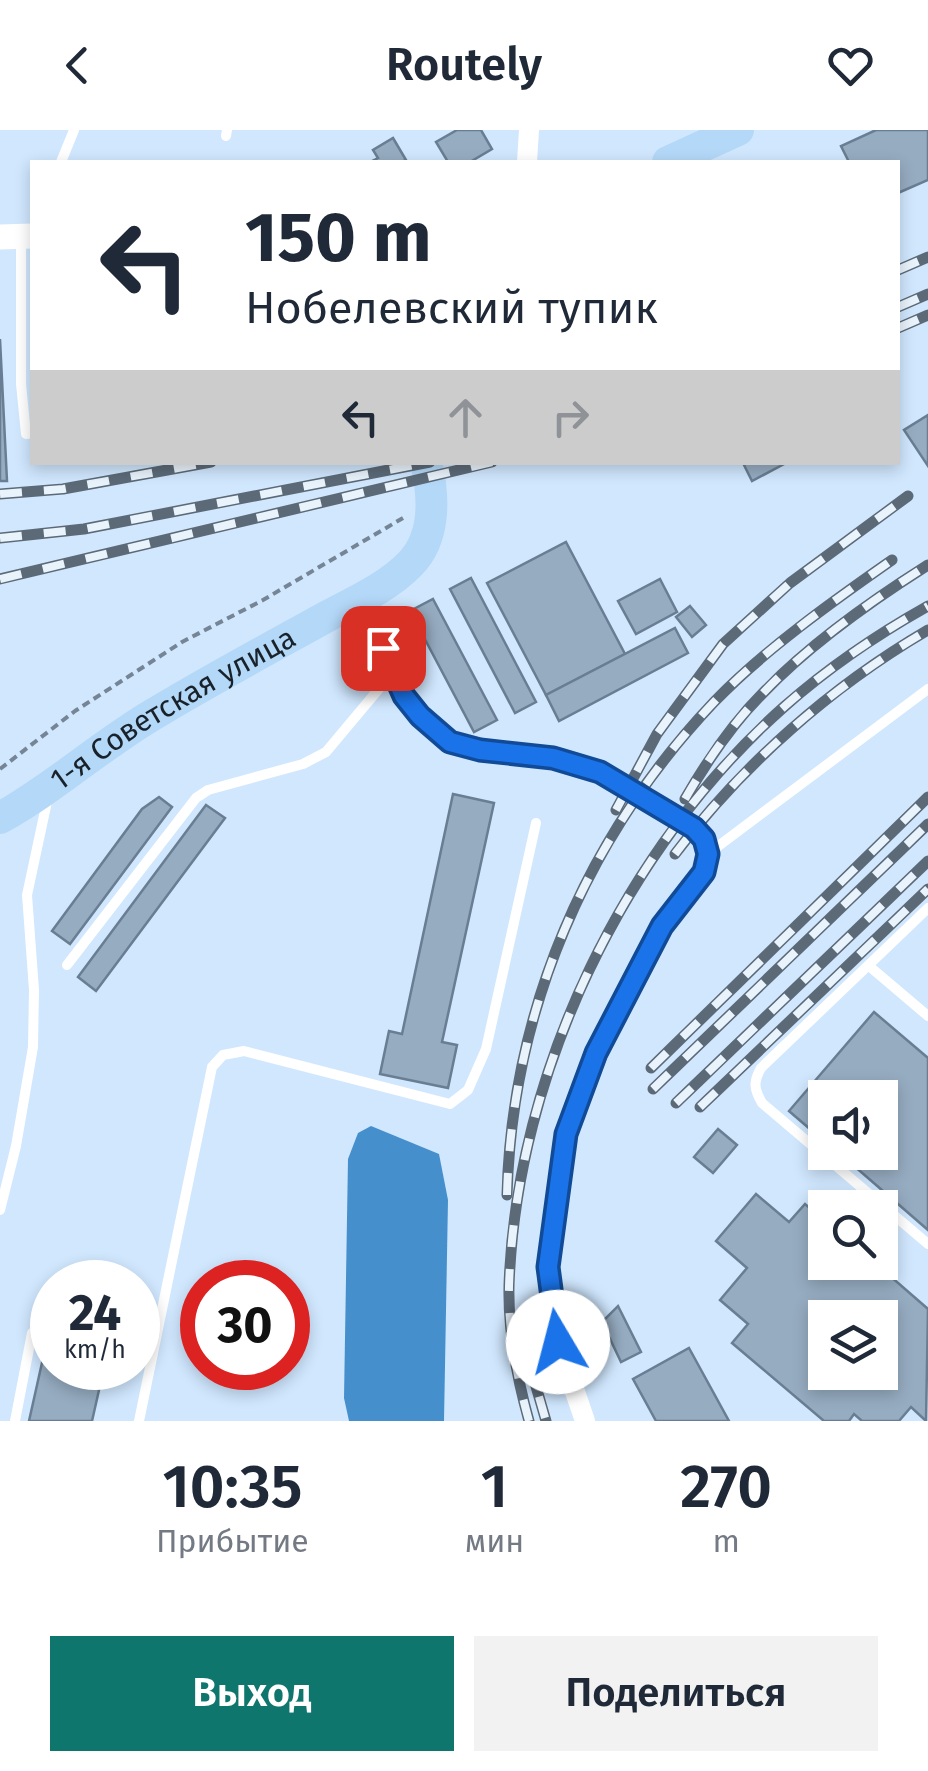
<!DOCTYPE html>
<html lang="ru">
<meta charset="utf-8">
<style>
body{margin:0;font-family:"Fira Sans",sans-serif;background:#f2f2f3;color:#1f2937;height:100vh;display:flex;flex-direction:column;font-size:38px;white-space:nowrap}
*{box-sizing:border-box;margin:0}
p{font-size:32px;color:#747a83}
.icon{flex:none;width:55px;height:55px;fill:none;stroke:currentColor;stroke-width:2;stroke-linecap:round;stroke-linejoin:round}
.map{position:relative;height:1291px;overflow:hidden}
.side{display:flex;flex-direction:column;background:#fff;flex:1}
.side>*{flex:none}
.banner{position:absolute;left:30px;top:30px;width:870px;height:305px;border-radius:0px;box-shadow:0 5px 15px #0003;background:#fff;color:#1f2937;overflow:hidden}
.controls{position:absolute;left:808px;top:950px;display:grid;gap:20px}
.controls a{display:grid;place-items:center;width:90px;height:90px;border-radius:0px;background:#fff;box-shadow:0 5px 15px #0003;font-size:50px}
.speed{position:absolute;left:30px;top:1130px;display:flex;gap:20px;font-size:50px;font-weight:700;text-align:center}
.speed>*{display:grid;place-content:center;width:130px;height:130px;border-radius:50%;background:#fff;box-shadow:0 5px 15px #0003;line-height:1}
.speed small{font-size:25px;font-weight:400}
.speed .limit{border:15px solid #d22;background:#fff;color:#111}
.pin{position:absolute;display:grid;place-items:center;width:85px;height:85px;color:#fff;margin:-42px;border-radius:20px;box-shadow:0 5px 15px #0006}
.me{position:absolute;width:110px;margin:-55px;rotate:352deg;stroke-linejoin:round;filter:drop-shadow(0 0 8px #0008)}
.turn{display:flex;align-items:center;gap:35px;height:210px;padding:0 50px;font-size:45px}
.turn .icon{width:130px;height:130px;stroke-width:2.5}
.turn b{display:block;font-size:70px;line-height:85px}
.lanes{display:flex;align-items:center;height:95px;padding:0 50px;background:#0003;justify-content:center;gap:50px;direction:ltr}
.lanes .off{opacity:.35}
.eta{display:flex;justify-content:space-evenly;align-items:center;height:170px;text-align:center}
.eta b{font-size:60px;font-weight:600;line-height:70px}
.cta{display:flex;gap:20px;margin-top:auto;padding:20px 50px}
.cta a{flex:1;height:115px;border-radius:0px;background:#0f766e;color:#fff;font-size:40px;font-weight:600;line-height:115px;text-align:center}
.cta a+a{background:#f2f2f3;color:#1f2937}
header{display:flex;justify-content:space-between;align-items:center;height:130px;padding:0 50px;background:#fff;font-size:45px;font-weight:600}
.map>svg:first-child{display:block}
</style>
<header><svg class="icon" aria-label="back" viewBox="0 0 24 24"><path d="M15 5l-7 7 7 7"/></svg>Routely<svg class="icon" aria-label="heart" viewBox="0 0 24 24"><path d="M12 20l-8-8c-3-5 5-10 8-4 3-6 11-1 8 4z"/></svg></header>
<div class="map">
<svg width="928" height="1291" viewBox="0 0 928 1291">
<rect width="100%" height="100%" fill="#d0e7fe"/>
<polygon fill="#468fcd" points="371,996 439,1024 448,1070 444,1291 349,1291 344,1268 348,1029 358,1003"/>
<g fill="#96acc1" stroke="#697e92" stroke-width="2.5" fill-rule="evenodd">
<polygon points="457,0 481,0 492,19 470,32 448,32 436,12"/>
<polygon points="876,0 928,0 928,50 898,63 898,32 849,32 841,16"/>
<polygon points="393,8 406,30 401,32 370,32 378,28 373,20"/>
<polygon points="0,209 7,351 0,351"/>
<polygon points="928,285 928,336 904,300"/>
<polygon points="749,332 788,332 752,351 744,335"/>
<polygon points="566,412 625,524 546,565 487,453"/>
<polygon points="471,448 536,572 515,583 450,459"/>
<polygon points="660,449 677,482 636,504 618,471"/>
<polygon points="433,469 497,590 474,602 410,481"/>
<polygon points="690,476 706,495 692,507 676,487"/>
<polygon points="675,498 688,523 559,591 546,565"/>
<polygon points="453,664 494,673 442,912 457,915 448,958 380,944 389,901 402,904"/>
<polygon points="159,667 172,677 70,814 52,801 142,679"/>
<polygon points="206,675 225,688 96,861 78,847"/>
<polygon points="874,882 928,928 928,1100 838,1022 880,1022 880,968 825,968 825,1012 789,981"/>
<polygon points="718,999 737,1015 713,1043 694,1027"/>
<path d="M756 1064 789 1092 805 1074 825 1091V1132H874L928 1179 926 1291 911 1277 899 1291H862L854 1284 849 1291H824L732 1213 748 1194 720 1170 747 1138 716 1111ZM825 1188H880V1242H825Z"/>
<polygon points="618,1176 641,1222 621,1232 602,1192"/>
<polygon points="52,1188 52,1238 104,1238 92,1291 29,1291"/>
<polygon points="689,1218 729,1291 656,1291 633,1249"/>
</g>
<g fill="none" stroke-linecap="round" stroke-linejoin="round">
<polyline stroke="#758595" stroke-width="4" stroke-dasharray="8 5" stroke-linecap="butt" points="0,639 75,581 182,512 263,470 403,388"/>
<g stroke="#fff" stroke-width="10">
<polyline points="226,6 227,0"/>
<polyline points="61,32 74,0"/>
<polyline points="21,107 21,254 26,304 32,303"/>
<polyline points="709,723 928,559"/>
<path d="M928 778 761 938C753 952 754 959 762 973L928 1114"/>
<polyline points="67,835 196,668 208,660 303,634 326,622 393,542"/>
<polyline points="869,836 928,886"/>
<polyline points="0,1080 16,1016 33,917 34,860 27,765 48,667"/>
<polyline points="15,1291 32,1203"/>
<polyline points="139,1291 212,937 223,925 244,921 450,974 468,960 486,919 536,693"/>
</g>
<g stroke="#fff" stroke-width="20">
<polyline points="527,32 529,0"/>
<path d="M362 467C386 526 406 602 475 619 502 626 532 622 559 629 608 643 650 671 694 698L704 709 708 723 704 742 662 796 596 923 566 1005 548 1137 558 1212 585 1291"/>
</g>
<polyline stroke="#fff" stroke-width="25" points="0,107 32,106"/>
<g stroke="#b4d8f8" stroke-width="32">
<polyline points="668,32 738,0"/>
<path id="s1" d="M0 688C56 657 103 613 159 581 214 548 270 518 326 487 354 472 388 457 410 434 436 408 434 366 426 332"/>
</g>
<g stroke="#5c6a78" stroke-width="11">
<g id="rail">
<polyline points="898,140 928,127"/>
<polyline points="898,177 928,164"/>
<polyline points="898,198 928,185"/>
<polyline points="0,364 63,359 211,332"/>
<polyline points="0,408 84,399 430,332"/>
<polyline points="0,449 492,332"/>
<path d="M685 669C707 631 732 594 763 563 810 514 871 471 928 435"/>
<polyline points="616,680 657,604 723,514 790,453 908,366"/>
<path d="M675 724C742 635 832 556 928 500"/>
<polyline points="651,938 928,667"/>
<polyline points="653,959 928,694"/>
<polyline points="676,973 928,731"/>
<polyline points="700,977 928,759"/>
<path d="M507 1065C512 880 586 707 714 572 763 521 833 471 892 430"/>
<polyline points="525,1180 533,1246 546,1291"/>
<path d="M529 1291C517 1248 508 1201 509 1156 516 943 625 717 785 576 828 538 878 504 928 476"/>
</g>
</g>
<use href="#rail" stroke="#e9f3fc" stroke-width="8" stroke-dasharray="22" stroke-linecap="butt"/>
</g>
<g fill="none" stroke-linecap="round" stroke-linejoin="round">
<g stroke="#114b97" stroke-width="25">
<polyline id="route" points="383,518 404,566 420,586 450,612 480,620 553,628 600,642 694,698 704,709 708,724 704,742 662,796 596,923 566,1004 548,1137 558,1212"/>
</g>
<use href="#route" stroke="#1a73e8" stroke-width="18"/>
</g>
<g text-anchor="middle" dominant-baseline="central" stroke-width="9" stroke-linejoin="round" paint-order="stroke">
<g font-size="30" fill="#19222a" stroke="#e9f3fc">
<text stroke="none"><textPath href="#s1" startOffset="205">1-я Советская улица</textPath></text>
</g>
</g>
</svg>
<div class="controls">
<a><svg class="icon" aria-label="sound" viewBox="0 0 24 24"><path d="M4 9h4l5-4v14l-5-4H4zM17 9q2 3 0 6"/></svg></a>
<a><svg class="icon" aria-label="search" viewBox="0 0 24 24"><circle cx="10" cy="10" r="6"/><path d="M15 15l6 6"/></svg></a>
<a><svg class="icon" aria-label="layers" viewBox="0 0 24 24"><path d="M12 4l9 5-9 5-9-5zM3 14l9 5 9-5"/></svg></a>
</div>
<div class="speed"><div>24<small>km/h</small></div><div class="limit">30</div></div>
<div class="pin" style="left:383px;top:518px;background:#d93025"><svg class="icon" aria-label="arrive" viewBox="0 0 24 24"><path d="M6 21V4h12l-3 4 3 4H6"/></svg></div>
<svg class="me" style="left:558px;top:1212px" viewBox="-20 -20 40 40"><circle r="19" fill="#fff"/><path d="M0-13L10 11 0 6-10 11z" fill="#1a73e8"/></svg>
<div class="banner">
<div class="turn"><svg class="icon" aria-label="left" viewBox="0 0 24 24"><path d="M17 20v-9H6M10 6l-5 5 5 5"/></svg><div><b>150 m</b>Нобелевский тупик</div></div>
<div class="lanes"><svg class="icon" aria-label="left" viewBox="0 0 24 24"><path d="M17 20v-9H6M10 6l-5 5 5 5"/></svg><svg class="icon off" aria-label="ahead" viewBox="0 0 24 24"><path d="M12 20V5M6 11l6-6 6 6"/></svg><svg class="icon off" aria-label="right" viewBox="0 0 24 24"><path d="M7 20v-9h11M14 6l5 5-5 5"/></svg></div>
</div>
</div>
<section class="side">
<div class="eta">
<div><b>10:35</b><p>Прибытие</p></div>
<div><b>1</b><p>мин</p></div>
<div><b>270</b><p>m</p></div>
</div>
<div class="cta"><a>Выход</a><a>Поделиться</a></div>
</section>
